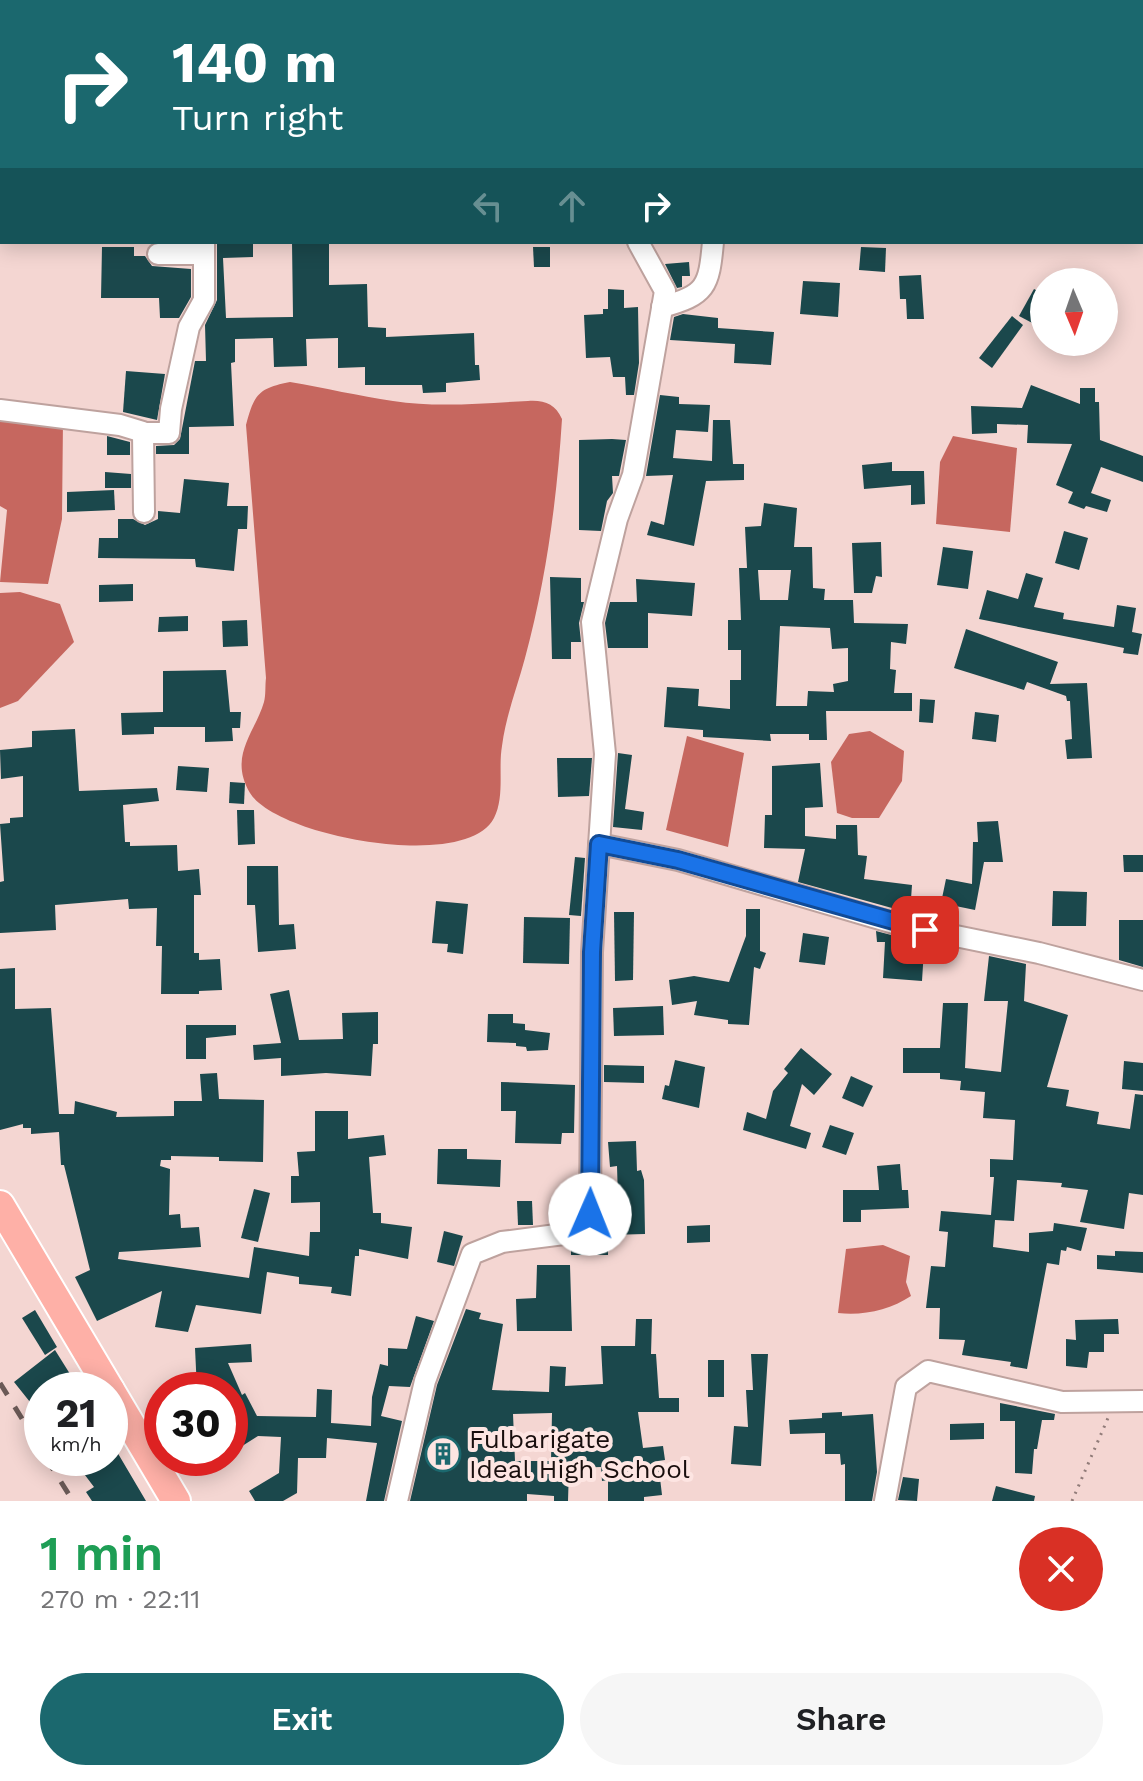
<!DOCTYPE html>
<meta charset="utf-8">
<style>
body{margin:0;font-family:"Work Sans",sans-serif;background:#f6f6f6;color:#202124;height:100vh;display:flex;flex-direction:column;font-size:30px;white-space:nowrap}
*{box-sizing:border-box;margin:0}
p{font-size:26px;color:#757577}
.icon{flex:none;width:44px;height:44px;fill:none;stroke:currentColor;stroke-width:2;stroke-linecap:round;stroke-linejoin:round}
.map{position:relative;height:1501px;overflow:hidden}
.side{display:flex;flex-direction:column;background:#fff;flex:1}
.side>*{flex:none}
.hud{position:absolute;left:0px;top:0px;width:1144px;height:244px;box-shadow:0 4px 20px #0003;background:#1b686e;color:#fff;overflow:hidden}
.needle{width:52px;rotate:178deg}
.controls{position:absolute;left:1030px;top:268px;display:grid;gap:16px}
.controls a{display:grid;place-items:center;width:88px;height:88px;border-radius:50%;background:#fff;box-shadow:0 4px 20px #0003;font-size:40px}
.speed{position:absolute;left:24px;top:1372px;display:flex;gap:16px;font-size:40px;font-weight:700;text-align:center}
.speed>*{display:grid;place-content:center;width:104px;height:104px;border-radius:50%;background:#fff;box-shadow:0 4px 20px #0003;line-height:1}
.speed small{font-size:20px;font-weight:400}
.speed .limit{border:12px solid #d22;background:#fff;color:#111}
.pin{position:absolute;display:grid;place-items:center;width:68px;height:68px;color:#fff;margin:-34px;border-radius:16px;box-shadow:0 4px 12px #0006}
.me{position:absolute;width:88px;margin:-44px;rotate:1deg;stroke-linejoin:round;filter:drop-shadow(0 0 6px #0008)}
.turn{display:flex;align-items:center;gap:28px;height:168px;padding:0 40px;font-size:36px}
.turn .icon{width:104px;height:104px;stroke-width:2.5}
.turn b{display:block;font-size:56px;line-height:68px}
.lanes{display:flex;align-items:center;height:76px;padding:0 40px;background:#0003;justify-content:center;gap:40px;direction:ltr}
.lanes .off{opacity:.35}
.round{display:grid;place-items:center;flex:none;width:84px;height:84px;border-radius:42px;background:#f6f6f6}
.head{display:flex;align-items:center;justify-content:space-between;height:136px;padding:0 40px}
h1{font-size:48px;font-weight:600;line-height:60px;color:#1e9e55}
.cta{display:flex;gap:16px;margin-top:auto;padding:16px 40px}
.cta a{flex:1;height:92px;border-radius:48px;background:#1b686e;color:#fff;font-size:32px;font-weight:600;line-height:92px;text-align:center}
.cta a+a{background:#f6f6f6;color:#202124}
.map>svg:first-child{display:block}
</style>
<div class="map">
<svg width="1143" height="1501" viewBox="0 0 1143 1501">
<rect width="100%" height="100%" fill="#f4d6d2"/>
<g fill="#c6675f">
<path d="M290 382C325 388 359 396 393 401 438 408 484 403 528 401 545 400 555 404 562 419 557 499 546 581 525 658 517 688 506 715 502 746 498 769 505 796 494 818 467 872 277 837 250 793 228 756 255 733 264 702 266 695 265 685 266 678L246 425C254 394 259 388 290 382Z"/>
<polygon points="0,415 63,420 62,519 48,584 0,582 7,510 0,506"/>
<polygon points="953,436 1017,448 1010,532 936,524 940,462"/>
<polygon points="20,592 60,604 74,642 18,701 0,708 0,593"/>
<polygon points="870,731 904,751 902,781 879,818 852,818 837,813 831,762 849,734"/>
<polygon points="687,736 744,753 728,847 666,830"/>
<path d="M883 1245 910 1256 906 1282 911 1296C890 1310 863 1316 838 1313L846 1249Z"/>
</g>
<g fill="#1b484c" fill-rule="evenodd">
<polygon points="217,242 253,242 253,257 223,258 226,318 293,317 292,242 329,242 329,285 367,284 368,327 386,328 386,337 474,333 475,365 479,365 480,380 446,383 446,392 423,393 422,385 365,385 365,367 338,368 338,338 306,339 307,366 274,367 273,338 235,339 235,362 231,363 234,426 189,427 189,454 156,454 156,446 174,445 180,439 195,361 206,361 205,325 217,300"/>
<polygon points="102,247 134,247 134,256 145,256 152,266 191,269 191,297 179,318 160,318 159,298 101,298"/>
<polygon points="533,247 550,247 550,267 534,267"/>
<polygon points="861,247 886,248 885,272 859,270"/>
<polygon points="689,262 690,276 682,276 682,287 677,288 665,264"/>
<polygon points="921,275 924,319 907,319 906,299 900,299 899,276"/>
<polygon points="803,281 840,283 838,317 800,314"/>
<polygon points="608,289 624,290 624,308 638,307 639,363 634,395 626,395 625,377 613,377 610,357 586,358 584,315 603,314 603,309 608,309"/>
<polygon points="1034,289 1044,294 1044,315 1038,326 1019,316"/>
<polygon points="683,314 718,318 718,328 774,332 771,365 734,363 735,344 670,340 674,317"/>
<polygon points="1012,316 1023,325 992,368 979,358"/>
<polygon points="126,371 165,374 157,420 123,412"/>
<polygon points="1031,385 1080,404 1080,388 1095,388 1095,402 1099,402 1100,440 1143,456 1143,482 1101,467 1091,493 1111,500 1107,512 1086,506 1084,509 1068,503 1073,492 1056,485 1072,444 1027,443 1028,425 997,424 997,433 972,434 971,406 1022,408"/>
<polygon points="660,395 679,397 679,404 710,405 708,432 676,430 673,458 712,461 713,420 730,420 733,464 744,464 744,480 706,481 694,546 647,535 651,521 664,525 673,475 646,476"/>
<polygon points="107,436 130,442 130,455 107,455"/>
<polygon points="612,439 626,440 619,476 612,476 613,493 607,501 601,531 579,530 579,440"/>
<polygon points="892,462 892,471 924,471 925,504 911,505 911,485 864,489 862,465"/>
<polygon points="105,472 131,474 131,488 105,488"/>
<polygon points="184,479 229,483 227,506 248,506 247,529 238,529 234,571 196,567 195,559 98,558 99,538 118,538 118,519 133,519 145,525 158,519 158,511 180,513"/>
<polygon points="114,490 115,510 67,512 67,492"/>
<path d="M764 503 797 508 794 547H812L813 588 825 589 824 600H853L854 623 908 624 906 644 891 642 890 669 896 670 894 693H912V711H826L827 740H809V734H770L771 741 703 737V730L664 727 667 687 699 689 698 706 730 709V680H741V650H728V620H741L739 568H747L745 527 761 526ZM758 570H791L788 600H760ZM780 626 830 628 832 649 848 648V681L833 684 834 692 808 691 807 706H776Z"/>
<polygon points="1064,531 1088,538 1079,570 1055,563"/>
<polygon points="881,542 882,577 876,576 872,593 854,593 852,543"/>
<polygon points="943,547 973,551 968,589 937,585"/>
<polygon points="1026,573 1043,578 1034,607 1064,613 1063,619 1114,627 1117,605 1136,608 1132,632 1142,634 1138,655 1123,653 1124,648 979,619 987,590 1018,599"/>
<polygon points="550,577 581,578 581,602 584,602 579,623 581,642 571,642 571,659 552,659"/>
<polygon points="636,579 695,583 692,616 648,613 648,648 608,648 605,623 610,602 637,602"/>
<polygon points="133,584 133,601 99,602 99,585"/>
<polygon points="188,616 188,631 158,632 159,617"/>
<polygon points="247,620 248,646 223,647 222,621"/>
<polygon points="966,629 1058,662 1050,684 1087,683 1092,758 1067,759 1065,740 1072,739 1070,701 1067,701 1066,696 1027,682 1024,690 954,668"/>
<polygon points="226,670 230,712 241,712 240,728 232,728 233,741 205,742 205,727 154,727 154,734 122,735 121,713 163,712 163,671"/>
<polygon points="920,699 935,700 933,723 919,722"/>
<polygon points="975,712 999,715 996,742 972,739"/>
<polygon points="75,729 79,791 157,788 159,801 123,805 125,842 130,842 130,846 177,845 178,871 199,869 201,895 194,895 194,953 199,953 199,960 220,959 222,990 199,991 199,994 161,994 162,946 156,946 157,908 129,909 128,899 55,905 56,930 0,933 0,882 4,881 0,824 10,823 10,818 23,817 23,776 1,779 0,750 32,747 32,731"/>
<polygon points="618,753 632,755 625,809 644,812 642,830 613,827"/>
<polygon points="557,758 592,758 589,796 558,797"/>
<polygon points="820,763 823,807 805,808 805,836 836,839 836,825 857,825 858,855 867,856 864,879 912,885 910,913 798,882 805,849 764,848 765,815 772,815 772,766"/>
<polygon points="178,766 209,768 207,792 176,790"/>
<polygon points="230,782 245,783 244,804 229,803"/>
<polygon points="237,810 254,810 255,844 238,845"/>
<polygon points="998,821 1003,862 984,862 975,910 941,903 946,879 972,884 973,842 978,842 977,822"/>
<polygon points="1123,855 1143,855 1143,872 1124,872"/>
<polygon points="575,857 585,858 581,916 569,915"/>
<polygon points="247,866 278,866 279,925 294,924 296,949 258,952 255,905 247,905"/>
<polygon points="1053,891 1087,892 1086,926 1052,926"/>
<polygon points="436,901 468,904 463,954 447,952 448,944 432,943"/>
<polygon points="746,909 760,909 760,951 766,953 760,969 754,967 749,1025 728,1024 728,1020 694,1015 697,1001 672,1005 669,980 694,976 729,982 746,936"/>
<polygon points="614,912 634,912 633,980 615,981"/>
<polygon points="524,917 570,918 569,964 523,963"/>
<polygon points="1119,920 1143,920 1143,967 1119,960"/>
<polygon points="876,931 914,941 912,949 924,949 922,981 883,978 885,942 877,942"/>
<polygon points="803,933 829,937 825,965 799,962"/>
<polygon points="989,956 1026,964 1024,1001 1068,1015 1047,1087 1069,1090 1066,1106 1099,1112 1097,1124 1130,1129 1135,1094 1143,1095 1143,1195 1129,1193 1124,1229 1080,1222 1088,1190 1061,1187 1062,1183 1017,1180 1014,1221 995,1220 993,1247 1029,1252 1029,1233 1053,1231 1054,1223 1087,1228 1081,1251 1067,1247 1066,1251 1061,1250 1059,1265 1047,1263 1027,1369 1010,1366 1011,1362 962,1355 965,1340 939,1339 940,1308 926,1308 931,1266 945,1267 948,1232 939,1231 941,1211 991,1215 994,1177 990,1177 990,1159 1013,1160 1015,1120 983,1118 985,1092 960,1090 961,1081 940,1079 940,1073 903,1073 903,1048 940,1048 943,1003 968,1003 965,1068 1001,1072 1008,1001 984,1001"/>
<polygon points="15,968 15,1009 51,1008 59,1114 74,1114 75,1101 117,1112 116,1117 174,1116 174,1101 202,1101 200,1074 217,1073 219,1099 264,1100 263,1162 219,1161 219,1157 171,1156 171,1160 161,1160 160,1166 170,1169 169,1215 180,1214 181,1228 199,1227 201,1247 119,1252 118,1259 249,1278 254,1247 309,1256 310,1232 320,1232 320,1202 291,1203 291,1176 299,1176 297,1152 315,1151 315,1111 348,1111 348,1139 384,1135 386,1155 369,1157 373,1213 381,1213 381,1223 412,1227 408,1259 359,1249 359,1256 355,1256 351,1296 331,1293 332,1287 299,1284 299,1277 267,1272 261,1314 196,1305 188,1332 155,1327 162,1291 97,1321 75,1277 90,1270 64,1165 61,1165 59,1132 31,1134 31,1128 23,1128 23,1124 0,1130 0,969"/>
<polygon points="289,990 299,1040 343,1039 342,1013 378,1012 378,1044 373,1044 371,1076 326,1073 281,1076 281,1058 254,1060 253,1045 281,1043 270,994"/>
<polygon points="663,1006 664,1035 614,1036 613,1008"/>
<polygon points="488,1014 513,1014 513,1023 525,1024 525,1030 550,1033 548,1050 527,1051 526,1047 516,1046 516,1043 487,1042"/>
<polygon points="186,1025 236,1025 236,1035 206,1038 206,1059 186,1059"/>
<polygon points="801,1048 832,1074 814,1095 802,1084 790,1126 811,1133 806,1149 743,1130 747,1112 766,1119 773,1091 788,1073 784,1069"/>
<polygon points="675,1060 705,1067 699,1108 662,1099 665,1085 669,1086"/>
<polygon points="1124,1061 1143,1063 1143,1091 1122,1089"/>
<polygon points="604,1065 644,1066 644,1083 604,1082"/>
<polygon points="851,1076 873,1086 863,1107 842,1098"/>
<polygon points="501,1082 575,1085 574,1133 562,1133 561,1144 515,1143 516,1111 501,1111"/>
<polygon points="830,1125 854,1133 846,1155 822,1147"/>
<polygon points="636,1141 637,1171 641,1170 644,1180 645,1234 608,1235 608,1255 571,1255 571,1245 584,1235 594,1235 594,1227 602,1219 603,1197 618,1198 617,1166 610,1167 608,1142"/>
<polygon points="438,1149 467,1149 467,1159 501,1160 500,1187 437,1184"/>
<polygon points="900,1164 902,1190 908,1190 909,1208 861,1210 861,1222 843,1222 843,1190 879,1190 877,1166"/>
<polygon points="254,1189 270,1193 258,1242 241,1238"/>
<polygon points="517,1201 532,1201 533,1225 518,1225"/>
<polygon points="710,1225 710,1242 687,1243 687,1226"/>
<polygon points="444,1231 463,1236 454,1266 437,1262"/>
<polygon points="1115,1251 1143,1252 1143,1273 1097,1269 1097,1255 1115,1256"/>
<polygon points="537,1265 570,1265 572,1331 517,1331 516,1299 536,1298"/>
<path d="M466 1309 481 1313 479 1319 503 1324 492 1390 549 1392 550 1366 566 1367 565 1386 603 1384 601 1346H635L636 1319H652L651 1354H656L659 1398H679V1412H638L643 1448 663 1446 665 1460 658 1461 662 1495 644 1497V1501H608V1480L602 1481 601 1467 569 1468 568 1501H554V1496L527 1494V1501H410L437 1385ZM552 1413 551 1461H515L513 1414Z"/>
<polygon points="35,1310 57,1347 45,1355 22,1318"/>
<polygon points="416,1316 434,1321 410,1387 389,1386 381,1416 402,1421 384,1501 366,1501 377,1443 327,1438 326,1458 298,1458 297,1493 283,1501 255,1501 249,1491 279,1473 281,1437 258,1436 239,1448 230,1434 230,1390 197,1390 195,1348 251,1344 252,1362 228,1363 242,1395 245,1393 257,1416 316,1417 317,1389 332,1390 331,1423 371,1426 372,1397 380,1364 388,1366 388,1348 407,1349"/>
<polygon points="1118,1319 1119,1334 1104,1334 1104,1352 1089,1352 1087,1368 1066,1366 1066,1339 1076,1340 1075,1320"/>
<polygon points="55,1350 80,1390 42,1390 42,1417 14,1382"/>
<polygon points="751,1354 768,1354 761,1466 731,1464 734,1426 748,1427 746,1390 753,1390"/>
<rect x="708" y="1360" width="16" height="37"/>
<polygon points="1000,1403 1055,1414 1054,1420 1042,1420 1037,1449 1034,1449 1032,1474 1015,1473 1015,1421 1000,1421"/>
<polygon points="842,1412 842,1416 873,1414 877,1472 872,1501 845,1501 845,1464 841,1465 840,1454 825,1454 825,1433 790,1434 789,1420 822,1418 822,1413"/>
<polygon points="984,1423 984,1439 950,1440 950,1424"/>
<polygon points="110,1440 146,1501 92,1501 86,1492 94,1487 72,1458 110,1458"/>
<polygon points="903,1477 919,1479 917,1501 898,1500"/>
<polygon points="996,1486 1035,1496 1034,1501 992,1501"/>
</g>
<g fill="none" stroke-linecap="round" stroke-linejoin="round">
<g stroke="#bea29e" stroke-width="24">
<g id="minor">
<polyline points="165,0 165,2"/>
<polyline points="523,2 523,0"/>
<polyline points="742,2 742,0"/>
<polyline points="158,254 204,254"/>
<path d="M662 307C706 295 709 287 713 242"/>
<polyline points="0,410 120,425 143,432"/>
<polyline points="144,512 143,433 169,433 171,409 189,327 204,300 204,242"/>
<polyline points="599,844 678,860 897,924 1039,953 1143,980"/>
<polyline points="397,1501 425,1381 472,1254 502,1242 564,1234 590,1214 592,952 605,754 592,622 617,519 633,475 665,291 638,242"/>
<polyline points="885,1501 906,1387 928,1371 1062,1402 1143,1401"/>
</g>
</g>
<g stroke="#fff" stroke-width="32">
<g id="highway">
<polyline points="0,1205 110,1390"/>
<polyline points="110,1390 176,1501"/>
</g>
</g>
<polyline stroke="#917c79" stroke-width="3" stroke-dasharray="2 6" stroke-linecap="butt" points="1072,1501 1108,1418"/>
<use href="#minor" stroke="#fff" stroke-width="20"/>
<use href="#highway" stroke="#feb0a7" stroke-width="28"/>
<g stroke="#6b5a57" stroke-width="5" stroke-dasharray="14 14" stroke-linecap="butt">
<polyline points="0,1383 42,1451"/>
<polyline points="46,1458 73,1501"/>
</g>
</g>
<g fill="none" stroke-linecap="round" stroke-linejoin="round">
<g stroke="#114b97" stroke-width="20">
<polyline id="route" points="590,1214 592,952 599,844 678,860 925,930"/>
</g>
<use href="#route" stroke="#1a73e8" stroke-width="14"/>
</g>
<defs>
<g id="building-ring" transform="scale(1.8)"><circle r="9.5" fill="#fde5e2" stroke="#1b686e" stroke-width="1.5"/><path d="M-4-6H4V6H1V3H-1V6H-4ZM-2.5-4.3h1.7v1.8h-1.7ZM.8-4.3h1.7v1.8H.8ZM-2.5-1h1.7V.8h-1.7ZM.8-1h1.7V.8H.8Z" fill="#1b686e"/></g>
</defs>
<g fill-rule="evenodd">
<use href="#building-ring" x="443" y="1454"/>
</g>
<g text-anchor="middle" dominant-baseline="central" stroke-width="8" stroke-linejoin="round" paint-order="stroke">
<g font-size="26" fill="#180e0d" stroke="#fde5e2" text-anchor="start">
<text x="469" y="1439">Fulbarigate<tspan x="469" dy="30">Ideal High School</tspan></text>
</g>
</g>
</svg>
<div class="controls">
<a><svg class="needle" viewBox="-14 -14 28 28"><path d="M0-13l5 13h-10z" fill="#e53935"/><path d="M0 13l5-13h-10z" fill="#757577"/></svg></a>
</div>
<div class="speed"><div>21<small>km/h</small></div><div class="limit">30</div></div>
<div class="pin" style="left:925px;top:930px;background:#d93025"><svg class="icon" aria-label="arrive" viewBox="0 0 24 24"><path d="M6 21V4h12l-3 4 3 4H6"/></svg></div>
<svg class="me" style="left:590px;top:1214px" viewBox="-20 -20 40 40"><circle r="19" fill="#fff"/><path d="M0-13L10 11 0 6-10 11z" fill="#1a73e8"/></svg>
<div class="hud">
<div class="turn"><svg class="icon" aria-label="right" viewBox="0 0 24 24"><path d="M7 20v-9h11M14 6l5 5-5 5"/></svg><div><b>140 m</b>Turn right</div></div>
<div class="lanes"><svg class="icon off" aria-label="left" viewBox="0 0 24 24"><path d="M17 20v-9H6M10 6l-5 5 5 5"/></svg><svg class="icon off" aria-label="ahead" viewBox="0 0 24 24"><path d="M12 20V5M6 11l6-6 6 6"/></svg><svg class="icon" aria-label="right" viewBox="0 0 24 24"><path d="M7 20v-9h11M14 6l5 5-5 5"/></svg></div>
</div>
</div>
<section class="side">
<div class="head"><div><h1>1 min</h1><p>270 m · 22:11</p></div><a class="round" style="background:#d93025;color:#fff"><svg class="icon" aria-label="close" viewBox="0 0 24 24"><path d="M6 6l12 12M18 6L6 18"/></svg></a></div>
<div class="cta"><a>Exit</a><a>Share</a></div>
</section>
